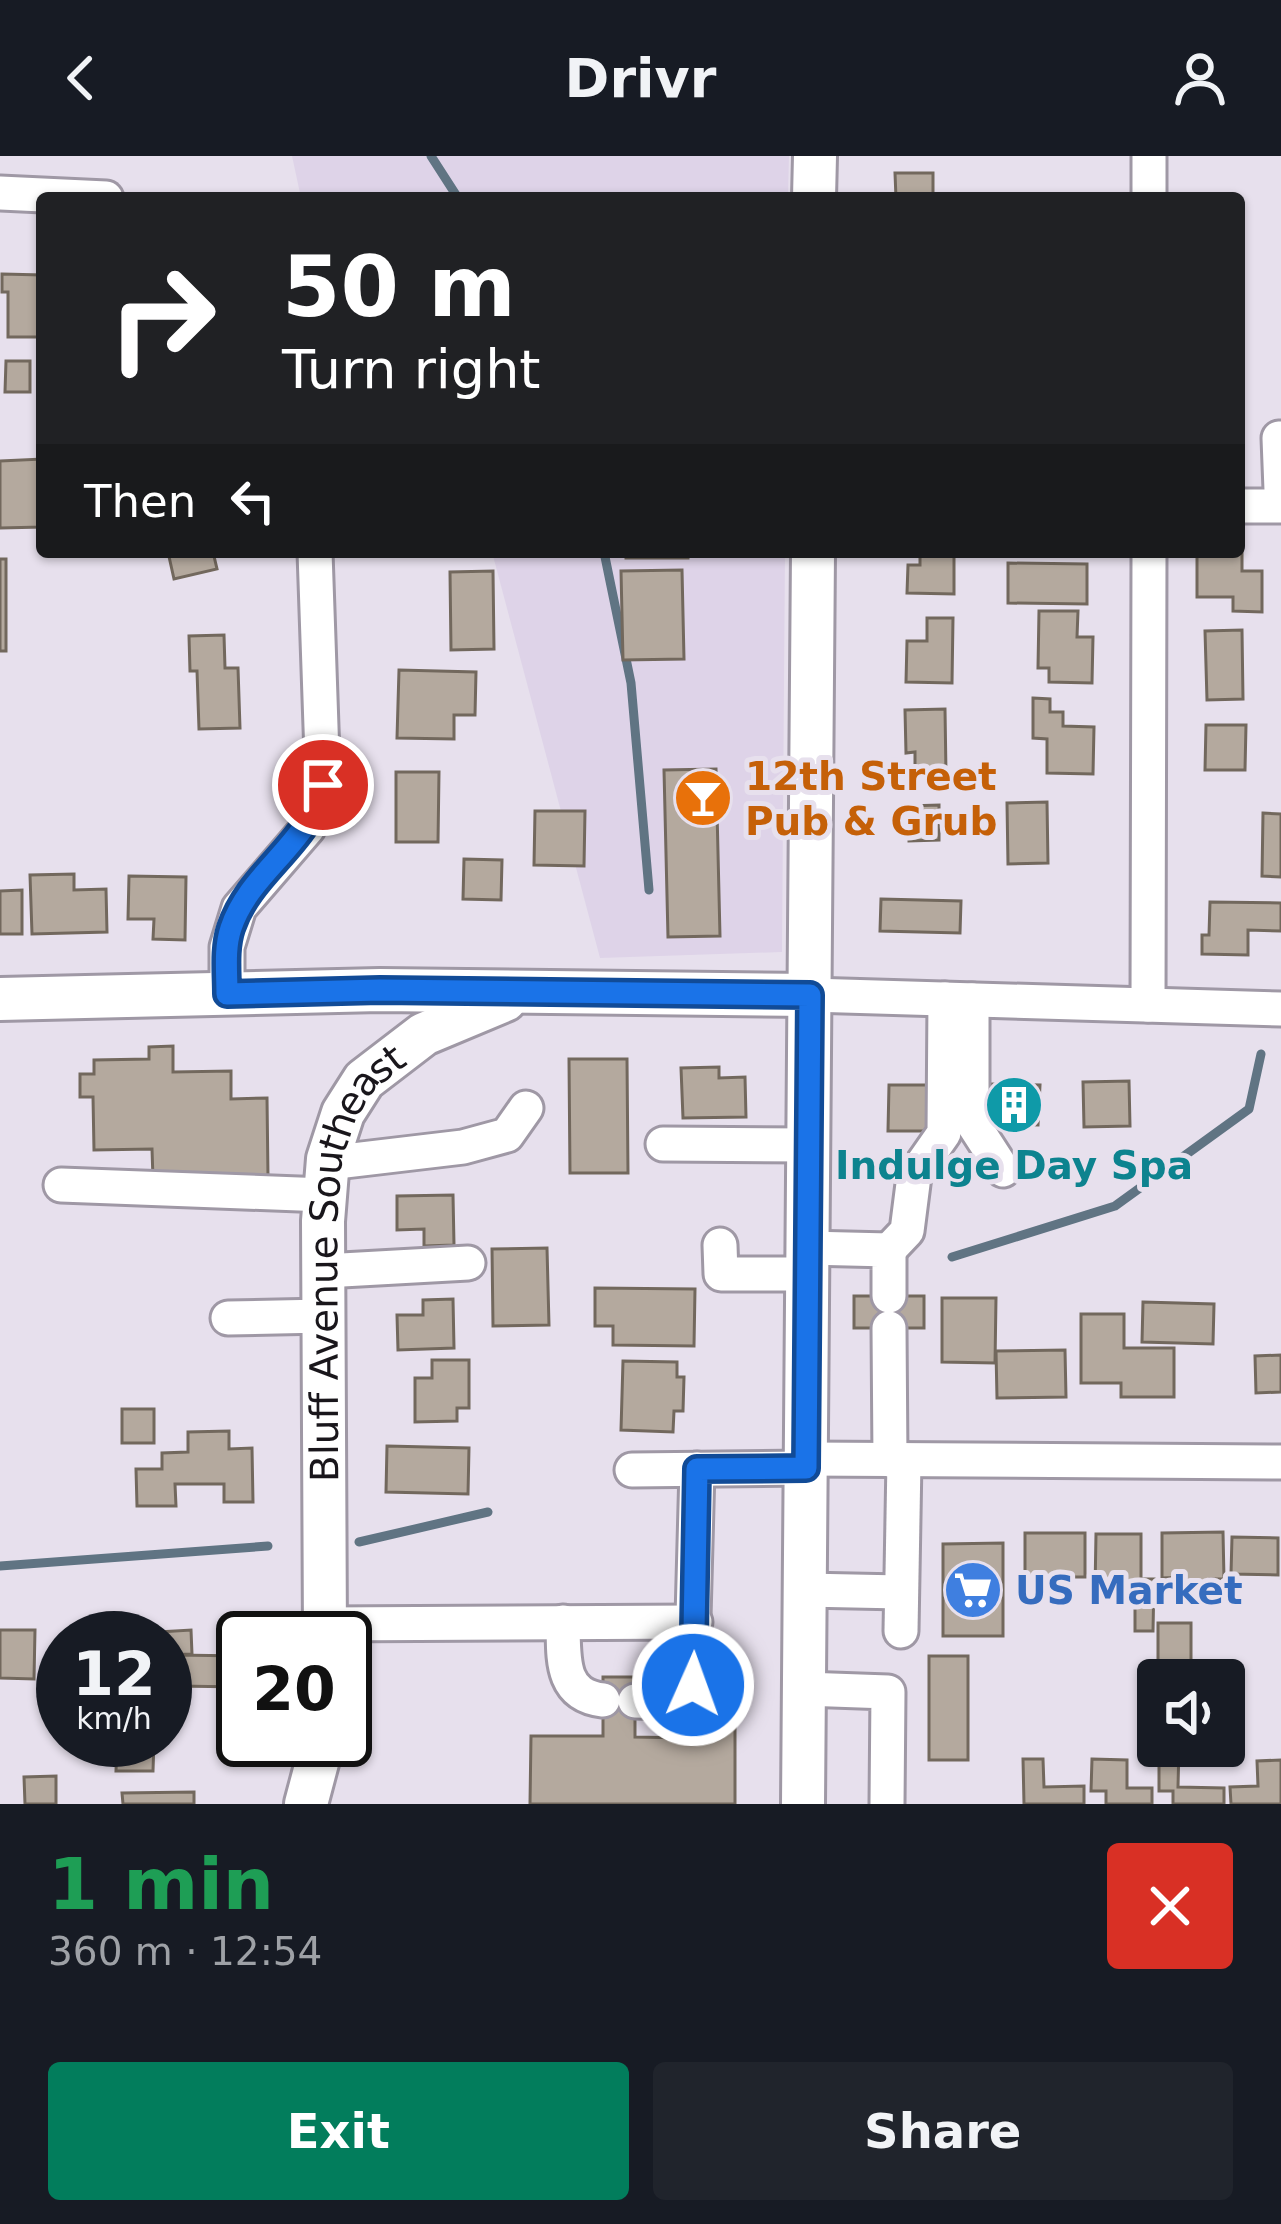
<!DOCTYPE html>
<meta charset="utf-8">
<style>
body{margin:0;font-family:"DejaVu Sans",sans-serif;background:#20242c;color:#f1f3f6;height:100vh;display:flex;flex-direction:column;font-size:45px;white-space:nowrap}
*{box-sizing:border-box;margin:0}
p{font-size:39px;color:#9ea1a6}
.icon{flex:none;width:66px;height:66px;fill:none;stroke:currentColor;stroke-width:2;stroke-linecap:round;stroke-linejoin:round}
.map{position:relative;height:1648px;overflow:hidden}
.side{display:flex;flex-direction:column;background:#171b24;flex:1}
.side>*{flex:none}
.hud{position:absolute;left:36px;top:36px;width:1209px;height:366px;border-radius:12px;box-shadow:0 3px 9px #0004;background:#202124;color:#fff;overflow:hidden}
.controls{position:absolute;left:1137px;top:1503px;display:grid;gap:24px}
.controls a{display:grid;place-items:center;width:108px;height:108px;border-radius:12px;background:#171b24;box-shadow:0 3px 9px #0004;font-size:60px}
.speed{position:absolute;left:36px;top:1455px;display:flex;gap:24px;font-size:60px;font-weight:700;text-align:center}
.speed>*{display:grid;place-content:center;width:156px;height:156px;border-radius:50%;background:#171b24;box-shadow:0 3px 9px #0004;line-height:1}
.speed small{font-size:30px;font-weight:400}
.speed .limit{border:6px solid #111;border-radius:18px;background:#fff;color:#111}
.pin{position:absolute;display:grid;place-items:center;width:102px;height:102px;color:#fff;margin:-51px;border:6px solid #fff;border-radius:50%;box-shadow:0 3px 12px #0007}
.me{position:absolute;width:132px;margin:-66px;rotate:2deg;stroke-linejoin:round;filter:drop-shadow(0 0 9px #0008)}
.turn{display:flex;align-items:center;gap:42px;height:252px;padding:0 48px;font-size:54px}
.turn .icon{width:156px;height:156px;stroke-width:2.5}
.turn b{display:block;font-size:84px;line-height:102px}
.then{display:flex;align-items:center;height:114px;padding:0 48px;background:#0003;gap:24px;font-size:45px}
.round{display:grid;place-items:center;flex:none;width:126px;height:126px;border-radius:12px;background:#20242c}
.summary{display:flex;align-items:center;justify-content:space-between;height:204px;padding:0 48px}
h1{font-size:72px;font-weight:700;line-height:90px;color:#1e9e55}
.cta{display:flex;gap:24px;margin-top:auto;padding:24px 48px}
.cta a{flex:1;height:138px;border-radius:12px;background:#027d5c;color:#fff;font-size:48px;font-weight:700;line-height:138px;text-align:center}
.cta a+a{background:#20242c;color:#f1f3f6}
header{display:flex;justify-content:space-between;align-items:center;height:156px;padding:0 48px;background:#171b24;font-size:54px;font-weight:700}
.map>svg:first-child{display:block}
</style>
<header><svg class="icon" aria-label="back" viewBox="0 0 24 24"><path d="M15 5l-7 7 7 7"/></svg>Drivr<svg class="icon" aria-label="person" viewBox="0 0 24 24"><circle cx="12" cy="8" r="4"/><path d="M4 21q1-7 8-7t8 7"/></svg></header>
<div class="map">
<svg width="1281" height="1648" viewBox="0 0 1281 1648">
<rect width="100%" height="100%" fill="#e7e0ed"/>
<g fill="#ded3e8">
<polygon points="292,0 789,0 788,42 301,42"/>
<polygon points="492,396 785,396 782,796 600,802"/>
</g>
<g fill="none" stroke-linecap="round" stroke-linejoin="round">
<g stroke="#607483" stroke-width="9">
<polyline points="431,0 458,42"/>
<polyline points="604,396 631,527 649,734"/>
<polyline points="952,1101 1115,1050 1249,953 1261,898"/>
<polyline points="359,1386 488,1356"/>
<polyline points="0,1410 268,1390"/>
</g>
</g>
<g fill="#b4a99e" stroke="#72685d" stroke-width="3">
<polygon points="895,17 933,17 933,42 896,42"/>
<polygon points="2,118 42,119 42,181 8,181 8,136 2,136"/>
<polygon points="6,205 30,205 30,236 5,236"/>
<polygon points="42,303 42,371 0,372 0,305"/>
<polygon points="1242,395 1242,415 1262,415 1262,456 1233,455 1233,441 1197,441 1197,396"/>
<polygon points="168,396 213,396 217,413 174,423"/>
<rect x="626" y="396" width="62" height="6"/>
<polygon points="920,396 954,396 954,438 907,437 908,409 920,409"/>
<rect x="0" y="403" width="6" height="92"/>
<polygon points="1008,407 1087,408 1087,448 1008,447"/>
<polygon points="682,414 684,503 623,504 621,415"/>
<polygon points="493,415 494,493 451,494 450,416"/>
<polygon points="1039,455 1078,455 1077,481 1093,481 1092,527 1049,526 1049,512 1038,512"/>
<polygon points="927,462 953,462 952,527 906,526 907,485 927,485"/>
<polygon points="1242,474 1243,543 1207,544 1205,475"/>
<polygon points="224,479 225,512 238,512 240,572 199,573 197,515 190,515 189,480"/>
<polygon points="399,514 476,516 475,559 454,559 454,583 397,582"/>
<polygon points="1033,542 1050,543 1050,556 1063,556 1063,570 1094,571 1093,618 1047,617 1047,583 1033,582"/>
<polygon points="945,553 946,618 915,618 915,596 906,597 905,554"/>
<polygon points="1206,569 1246,569 1245,614 1205,614"/>
<polygon points="716,613 720,780 668,781 664,614"/>
<polygon points="396,616 439,616 438,686 396,686"/>
<polygon points="1047,646 1048,707 1008,708 1007,647"/>
<polygon points="939,649 939,684 909,685 908,650"/>
<polygon points="535,655 585,655 584,710 534,709"/>
<polygon points="1263,657 1281,658 1281,721 1262,720"/>
<polygon points="464,703 502,704 501,744 463,743"/>
<polygon points="74,718 74,734 106,733 107,776 32,778 30,719"/>
<polygon points="129,720 186,721 185,784 153,783 154,763 128,763"/>
<polygon points="22,734 22,778 0,778 0,735"/>
<polygon points="881,743 961,745 960,777 880,775"/>
<polygon points="1210,746 1281,747 1281,775 1248,774 1248,799 1202,798 1202,779 1209,779"/>
<polygon points="173,890 173,916 231,915 231,943 267,942 268,1021 153,1023 152,993 94,994 93,941 80,941 80,918 94,918 94,904 149,903 149,891"/>
<polygon points="569,903 627,903 628,1017 570,1017"/>
<polygon points="719,911 719,922 745,921 746,961 683,962 681,912"/>
<polygon points="1129,925 1130,970 1084,971 1083,926"/>
<polygon points="989,928 1040,929 1038,969 988,968"/>
<polygon points="889,929 937,929 937,975 888,975"/>
<polygon points="453,1039 454,1089 424,1090 424,1073 397,1074 397,1040"/>
<polygon points="547,1092 549,1169 493,1170 492,1093"/>
<polygon points="595,1132 695,1133 694,1190 613,1189 613,1170 595,1170"/>
<rect x="854" y="1140" width="70" height="32"/>
<polygon points="942,1142 996,1142 995,1207 942,1206"/>
<polygon points="453,1143 454,1192 398,1194 397,1159 423,1159 423,1144"/>
<polygon points="1143,1146 1214,1148 1213,1188 1142,1186"/>
<polygon points="1081,1158 1124,1158 1124,1192 1174,1192 1174,1241 1121,1241 1121,1227 1081,1227"/>
<polygon points="1065,1194 1066,1241 997,1242 996,1195"/>
<polygon points="1281,1199 1281,1236 1256,1237 1255,1200"/>
<polygon points="432,1204 469,1204 469,1252 457,1252 457,1265 415,1266 415,1222 432,1222"/>
<polygon points="623,1205 677,1206 677,1221 684,1221 683,1255 674,1255 673,1276 621,1274"/>
<rect x="122" y="1253" width="32" height="34"/>
<polygon points="229,1275 229,1293 252,1292 253,1346 224,1346 224,1328 175,1328 176,1350 137,1350 136,1313 162,1313 162,1297 188,1296 188,1276"/>
<polygon points="387,1290 469,1292 468,1338 386,1336"/>
<polygon points="1223,1376 1224,1423 1210,1423 1210,1437 1185,1437 1185,1421 1162,1422 1162,1377"/>
<rect x="1025" y="1377" width="60" height="44"/>
<polygon points="1096,1378 1141,1378 1141,1423 1154,1423 1153,1475 1135,1475 1135,1434 1095,1434"/>
<polygon points="1232,1381 1278,1382 1278,1419 1231,1418"/>
<polygon points="1003,1387 1003,1480 943,1480 943,1388"/>
<rect x="1158" y="1467" width="33" height="42"/>
<polygon points="0,1474 35,1474 34,1523 0,1522"/>
<polygon points="191,1474 192,1498 165,1499 165,1482 159,1482 159,1476"/>
<polygon points="175,1499 243,1500 243,1531 175,1530"/>
<rect x="929" y="1500" width="39" height="104"/>
<polygon points="603,1521 635,1521 635,1581 688,1582 688,1568 735,1568 735,1648 530,1648 531,1580 603,1580"/>
<polygon points="117,1584 154,1584 153,1615 116,1615"/>
<polygon points="1159,1590 1179,1590 1178,1631 1224,1632 1224,1648 1173,1648 1173,1635 1159,1635"/>
<polygon points="1023,1603 1043,1603 1044,1631 1084,1630 1084,1648 1024,1648"/>
<polygon points="1092,1603 1127,1604 1127,1632 1152,1632 1152,1648 1106,1648 1106,1635 1091,1635"/>
<polygon points="1281,1604 1281,1648 1231,1648 1230,1631 1258,1630 1257,1605"/>
<polygon points="56,1620 56,1648 25,1648 24,1621"/>
<polygon points="194,1636 194,1648 123,1648 122,1637"/>
</g>
<g fill="none" stroke-linecap="round" stroke-linejoin="round">
<g stroke="#9f98a5" stroke-width="39">
<g id="minor">
<polyline points="0,37 106,42"/>
<polyline points="1149,42 1149,0"/>
<polyline points="1279,282 1281,334"/>
<polyline points="1239,350 1281,350"/>
<polyline points="227,838 227,791 239,752 308,672 323,629 315,396"/>
<polyline points="810,839 1281,853"/>
<polyline points="972,844 972,966 1003,1014"/>
<polyline points="1148,849 1149,396"/>
<polyline points="663,988 809,989"/>
<polyline points="328,1007 463,991 507,979 526,952"/>
<polyline points="61,1029 325,1039"/>
<polyline points="720,1089 721,1118 807,1118"/>
<polyline points="807,1092 889,1094 889,1140"/>
<polyline points="889,1094 907,1075 914,1020 944,977 945,843"/>
<polyline points="324,1115 468,1107"/>
<polyline points="228,1162 324,1160"/>
<polyline points="889,1172 890,1304"/>
<polyline points="806,1303 1281,1306"/>
<polyline points="632,1314 805,1312"/>
<polyline points="805,1434 901,1436"/>
<path d="M563 1466C564 1500 559 1539 603 1544"/>
<polyline points="325,1468 695,1466"/>
<polyline points="901,1475 904,1304"/>
<polyline points="804,1533 888,1536 887,1648"/>
<polyline points="635,1545 668,1546 691,1536 697,1313"/>
</g>
</g>
<g stroke="#9f98a5" stroke-width="48">
<g id="major">
<polyline points="814,42 815,0"/>
<polyline points="0,843 380,834 810,839"/>
<path id="s1" d="M325 1482 323 1065 328 1003 343 957 364 924 424 878 505 844"/>
<polyline points="306,1648 323,1584"/>
<polyline points="803,1648 813,396"/>
</g>
</g>
<use href="#minor" stroke="#fff" stroke-width="33"/>
<use href="#major" stroke="#fff" stroke-width="42"/>
</g>
<g fill="none" stroke-linecap="round" stroke-linejoin="round">
<g stroke="#114b97" stroke-width="30">
<path id="route" d="M323 629C309 689 250 715 231 772 224 793 227 816 227 838L380 834 810 839 806 1312 697 1313 693 1529"/>
</g>
<use href="#route" stroke="#1a73e8" stroke-width="21"/>
</g>
<defs>
<g id="bar-disc" transform="scale(3)"><circle r="9.5" fill="#e8710a" stroke="#e7e0ed"/><path d="M-6-5H6L.8 .8V4.5H3.5V6h-7V4.5H-.8V.8Z" fill="#fff"/></g>
<g id="building-disc" transform="scale(3)"><circle r="9.5" fill="#0f9aa8" stroke="#e7e0ed"/><path d="M-4-6H4V6H1V3H-1V6H-4ZM-2.5-4.3h1.7v1.8h-1.7ZM.8-4.3h1.7v1.8H.8ZM-2.5-1h1.7V.8h-1.7ZM.8-1h1.7V.8H.8Z" fill="#fff"/></g>
<g id="supermarket-disc" transform="scale(3)"><circle r="9.5" fill="#3f7fe0" stroke="#e7e0ed"/><path d="M-6-5.5h2.5l.6 2H6L4.5 2H-2.5L-4.4-4H-6ZM-1.5 3.2a1.3 1.3 0 1 0 .1 0ZM3 3.2a1.3 1.3 0 1 0 .1 0Z" fill="#fff"/></g>
</defs>
<g fill-rule="evenodd">
<use href="#bar-disc" x="703" y="642"/>
<use href="#building-disc" x="1014" y="949"/>
<use href="#supermarket-disc" x="973" y="1434"/>
</g>
<g text-anchor="middle" dominant-baseline="central" stroke-width="10" stroke-linejoin="round" paint-order="stroke">
<g font-size="39" font-weight="bold" fill="#c56008" stroke="#e7e0ed" text-anchor="start">
<text x="745" y="620">12th Street<tspan x="745" dy="45">Pub &amp; Grub</tspan></text>
</g>
<g font-size="39" font-weight="bold" fill="#0d838f" stroke="#e7e0ed">
<text x="1014" y="1009">Indulge Day Spa</text>
</g>
<g font-size="39" fill="#19161b" stroke="#e7e0ed">
<text stroke="none"><textPath href="#s1" startOffset="384">Bluff Avenue Southeast</textPath></text>
</g>
<g font-size="39" font-weight="bold" fill="#366cbe" stroke="#e7e0ed" text-anchor="start">
<text x="1015" y="1434">US Market</text>
</g>
</g>
</svg>
<div class="controls">
<a><svg class="icon" aria-label="sound" viewBox="0 0 24 24"><path d="M4 9h4l5-4v14l-5-4H4zM17 9q2 3 0 6"/></svg></a>
</div>
<div class="speed"><div>12<small>km/h</small></div><div class="limit">20</div></div>
<div class="pin" style="left:323px;top:629px;background:#d93025"><svg class="icon" aria-label="arrive" viewBox="0 0 24 24"><path d="M6 21V4h12l-3 4 3 4H6"/></svg></div>
<svg class="me" style="left:693px;top:1529px" viewBox="-20 -20 40 40"><circle r="17" fill="#1a73e8" stroke="#fff" stroke-width="3"/><path d="M0-11L8 9 0 5-8 9z" fill="#fff"/></svg>
<div class="hud">
<div class="turn"><svg class="icon" aria-label="right" viewBox="0 0 24 24"><path d="M7 20v-9h11M14 6l5 5-5 5"/></svg><div><b>50 m</b>Turn right</div></div>
<div class="then">Then<svg class="icon" aria-label="left" viewBox="0 0 24 24"><path d="M17 20v-9H6M10 6l-5 5 5 5"/></svg></div>
</div>
</div>
<section class="side">
<div class="summary"><div><h1>1 min</h1><p>360 m · 12:54</p></div><a class="round" style="background:#d93025;color:#fff"><svg class="icon" aria-label="close" viewBox="0 0 24 24"><path d="M6 6l12 12M18 6L6 18"/></svg></a></div>
<div class="cta"><a>Exit</a><a>Share</a></div>
</section>
